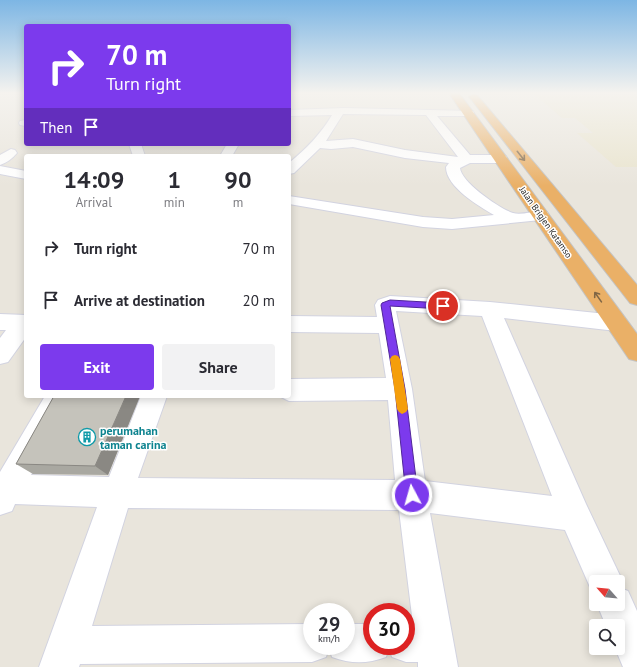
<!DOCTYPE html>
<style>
body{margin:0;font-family:"PT Sans",sans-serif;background:#f2f2f3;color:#2b2b33;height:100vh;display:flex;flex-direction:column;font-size:15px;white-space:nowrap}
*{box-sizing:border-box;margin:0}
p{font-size:13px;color:#7c7c81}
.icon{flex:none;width:22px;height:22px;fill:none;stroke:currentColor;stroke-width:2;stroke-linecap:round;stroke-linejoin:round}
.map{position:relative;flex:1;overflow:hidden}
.sheet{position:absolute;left:24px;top:154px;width:267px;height:244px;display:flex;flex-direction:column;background:#fff;border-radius:4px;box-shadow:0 2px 10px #0003}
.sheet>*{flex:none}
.guide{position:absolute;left:24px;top:24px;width:267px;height:122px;border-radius:4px;box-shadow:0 2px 10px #0003;background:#7c3aed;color:#fff;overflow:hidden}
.needle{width:26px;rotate:297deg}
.buttons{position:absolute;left:589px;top:575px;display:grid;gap:8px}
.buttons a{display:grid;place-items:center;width:36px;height:36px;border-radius:4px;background:#fff;box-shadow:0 2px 10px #0003;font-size:20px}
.speed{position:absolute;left:303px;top:603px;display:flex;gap:8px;font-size:20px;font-weight:700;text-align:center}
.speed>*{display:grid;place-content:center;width:52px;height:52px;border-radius:50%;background:#fff;box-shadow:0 2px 10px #0003;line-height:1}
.speed small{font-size:10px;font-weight:400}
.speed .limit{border:6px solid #d22;background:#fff;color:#111}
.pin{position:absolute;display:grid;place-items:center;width:34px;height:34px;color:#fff;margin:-17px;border:2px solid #fff;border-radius:50%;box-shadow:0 1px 4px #0007}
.me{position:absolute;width:44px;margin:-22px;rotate:354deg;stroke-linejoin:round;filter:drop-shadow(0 0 3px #0008)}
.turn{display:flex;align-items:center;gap:14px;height:84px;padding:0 16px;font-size:18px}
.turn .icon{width:52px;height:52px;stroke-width:2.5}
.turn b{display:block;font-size:28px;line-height:34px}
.then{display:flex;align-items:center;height:38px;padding:0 16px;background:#0003;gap:8px;font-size:15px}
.eta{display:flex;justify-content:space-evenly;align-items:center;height:68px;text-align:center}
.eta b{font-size:24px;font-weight:700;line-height:28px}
.primary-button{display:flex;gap:8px;margin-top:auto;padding:8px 16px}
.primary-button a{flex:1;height:46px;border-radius:4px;background:#7c3aed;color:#fff;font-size:16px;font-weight:700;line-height:46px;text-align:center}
.primary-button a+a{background:#f2f2f3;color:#2b2b33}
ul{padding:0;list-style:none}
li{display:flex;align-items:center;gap:12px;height:52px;padding:0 16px}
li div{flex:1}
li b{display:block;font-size:15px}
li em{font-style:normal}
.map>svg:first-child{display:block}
</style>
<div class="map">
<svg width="637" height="667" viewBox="0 0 637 667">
<rect width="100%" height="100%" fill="#e9e5dc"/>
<polygon fill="#e9e4ce" points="535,95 637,95 637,167 616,167 577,133 593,133 575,118 562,118"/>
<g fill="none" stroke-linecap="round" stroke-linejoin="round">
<g stroke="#d2d3e0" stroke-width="2">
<g id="minor">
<path d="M344 108 473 111 474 113 473 115 469 116H437L470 155H501L506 156 507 159 506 162 501 163H470L460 168C461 182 500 209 513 213 523 216 536 209 547 212L549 215 547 218 541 220 452 229 423 227 289 204V196L423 217 452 219 494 215C479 206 446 187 446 167L449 163 405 158 353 147 331 149 320 148 294 173 289 174V163C306 149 321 134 332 115L289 116V110ZM343 114 426 115 458 157 405 150 353 139 326 141Z"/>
<polygon points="26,120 26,126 20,125 19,123 20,121"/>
<polygon points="129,144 141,144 145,156 133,156"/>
<polygon points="227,144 239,144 232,156 220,156"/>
<path d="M11 149 15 150 17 153C13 158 6 163 0 165V155Z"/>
<polygon points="0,166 26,171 26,179 0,174"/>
<path d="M390 296 490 302 616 315 624 317 627 323 624 329 616 331 504 318 586 504 623 582 620 588 628 591 637 611V667H623L615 648H618V626H606L597 604H618V582H596V596L593 594 565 530 430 513 458 667H418V662H406L392 657 389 648 386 657C367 664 351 664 332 657L329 648 326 657 312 662 80 664 79 667H39L97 507 15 504 12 511 0 515V472L45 396H72L31 475 109 477 141 396H167L138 478 395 480 388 400 289 401 279 396H289V379L386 378 379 333 289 332V316L377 317 375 305 378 300ZM396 311 482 316 552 496 425 481 412 389ZM128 508 399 510 413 624H406V646H372V624H346V646H312V624L92 626Z"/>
<polygon points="0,314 26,315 26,337 8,362 0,364 0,338 6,330 0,330"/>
</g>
</g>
<g stroke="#c3c3c3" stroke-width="2">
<g id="highway">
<polygon points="449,93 459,93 637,334 637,361 629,359"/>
<polygon points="474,94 477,95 637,285 637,305 630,303 471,99 469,97 471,95"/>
</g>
</g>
<use href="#minor" fill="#fff" fill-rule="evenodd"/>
<use href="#highway" fill="#eab067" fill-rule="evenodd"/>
</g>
<polygon fill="#a9a8a1" points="54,396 140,396 108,475 33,474 16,464"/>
<polygon fill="#8a8883" points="126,396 140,396 108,475 95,466"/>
<polygon fill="#c5c3bb" stroke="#8a8883" points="54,396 126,396 95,466 16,464"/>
<defs><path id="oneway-shaft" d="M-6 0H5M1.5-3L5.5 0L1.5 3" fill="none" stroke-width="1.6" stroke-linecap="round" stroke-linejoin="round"/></defs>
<g stroke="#806645">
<use href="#oneway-shaft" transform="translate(521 156) rotate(51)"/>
<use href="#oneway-shaft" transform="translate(598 297) rotate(-125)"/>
</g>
<linearGradient id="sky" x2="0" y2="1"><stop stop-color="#7db6e4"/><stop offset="0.5" stop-color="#f5f3ef"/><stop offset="1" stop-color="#f5f3ef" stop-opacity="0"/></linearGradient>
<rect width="637" height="186" fill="url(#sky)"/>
<polygon fill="#7c3aed" stroke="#51269a" points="390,300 443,303 448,306 443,309 390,306 405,389 418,495 416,500 412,502 408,500 406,495 395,389 381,305 382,303"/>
<polygon fill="#f59e0b" points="395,355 398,356 400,359 408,409 406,412 402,414 399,412 397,409 390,359 392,356"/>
<defs>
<g id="building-ring" transform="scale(0.9)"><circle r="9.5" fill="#fff" stroke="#0f9aa8" stroke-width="1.5"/><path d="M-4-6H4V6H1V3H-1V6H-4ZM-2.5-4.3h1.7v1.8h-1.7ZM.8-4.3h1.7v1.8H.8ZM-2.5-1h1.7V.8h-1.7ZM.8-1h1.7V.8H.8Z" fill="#0f9aa8"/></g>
</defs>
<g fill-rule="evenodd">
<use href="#building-ring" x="87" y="437"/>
</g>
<g text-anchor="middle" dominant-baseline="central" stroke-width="3" stroke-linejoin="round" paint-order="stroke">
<g font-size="9" fill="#292929" stroke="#fff">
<text transform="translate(546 222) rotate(55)">Jalan Brigjen Katamso</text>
</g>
<g font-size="12" font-weight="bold" fill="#0d838f" stroke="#fff" text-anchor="start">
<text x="100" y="430">perumahan<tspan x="100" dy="14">taman carina</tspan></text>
</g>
</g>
</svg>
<div class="buttons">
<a><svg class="needle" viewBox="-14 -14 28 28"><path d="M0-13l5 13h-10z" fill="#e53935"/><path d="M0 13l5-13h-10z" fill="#7c7c81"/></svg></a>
<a><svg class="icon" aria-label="search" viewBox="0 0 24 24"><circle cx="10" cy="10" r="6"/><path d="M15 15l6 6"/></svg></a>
</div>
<div class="speed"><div>29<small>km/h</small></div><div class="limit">30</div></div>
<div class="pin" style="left:443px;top:306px;background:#d93025"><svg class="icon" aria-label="arrive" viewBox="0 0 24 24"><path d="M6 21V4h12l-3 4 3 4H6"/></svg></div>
<svg class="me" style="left:412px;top:495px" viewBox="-20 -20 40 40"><circle r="17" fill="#7c3aed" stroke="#fff" stroke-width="3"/><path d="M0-11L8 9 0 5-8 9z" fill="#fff"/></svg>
<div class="guide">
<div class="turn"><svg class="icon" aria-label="right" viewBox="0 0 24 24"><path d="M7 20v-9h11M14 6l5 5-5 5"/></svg><div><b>70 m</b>Turn right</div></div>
<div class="then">Then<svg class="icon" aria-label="arrive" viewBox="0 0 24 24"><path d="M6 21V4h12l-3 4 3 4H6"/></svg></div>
</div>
<section class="sheet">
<div class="eta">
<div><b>14:09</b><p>Arrival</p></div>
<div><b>1</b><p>min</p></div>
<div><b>90</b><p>m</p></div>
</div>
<ul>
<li><svg class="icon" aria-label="right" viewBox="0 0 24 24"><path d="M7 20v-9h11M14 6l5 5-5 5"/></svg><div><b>Turn right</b></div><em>70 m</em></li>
<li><svg class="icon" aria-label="arrive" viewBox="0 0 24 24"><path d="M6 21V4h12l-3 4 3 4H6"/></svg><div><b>Arrive at destination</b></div><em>20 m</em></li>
</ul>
<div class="primary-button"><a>Exit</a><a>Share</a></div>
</section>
</div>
